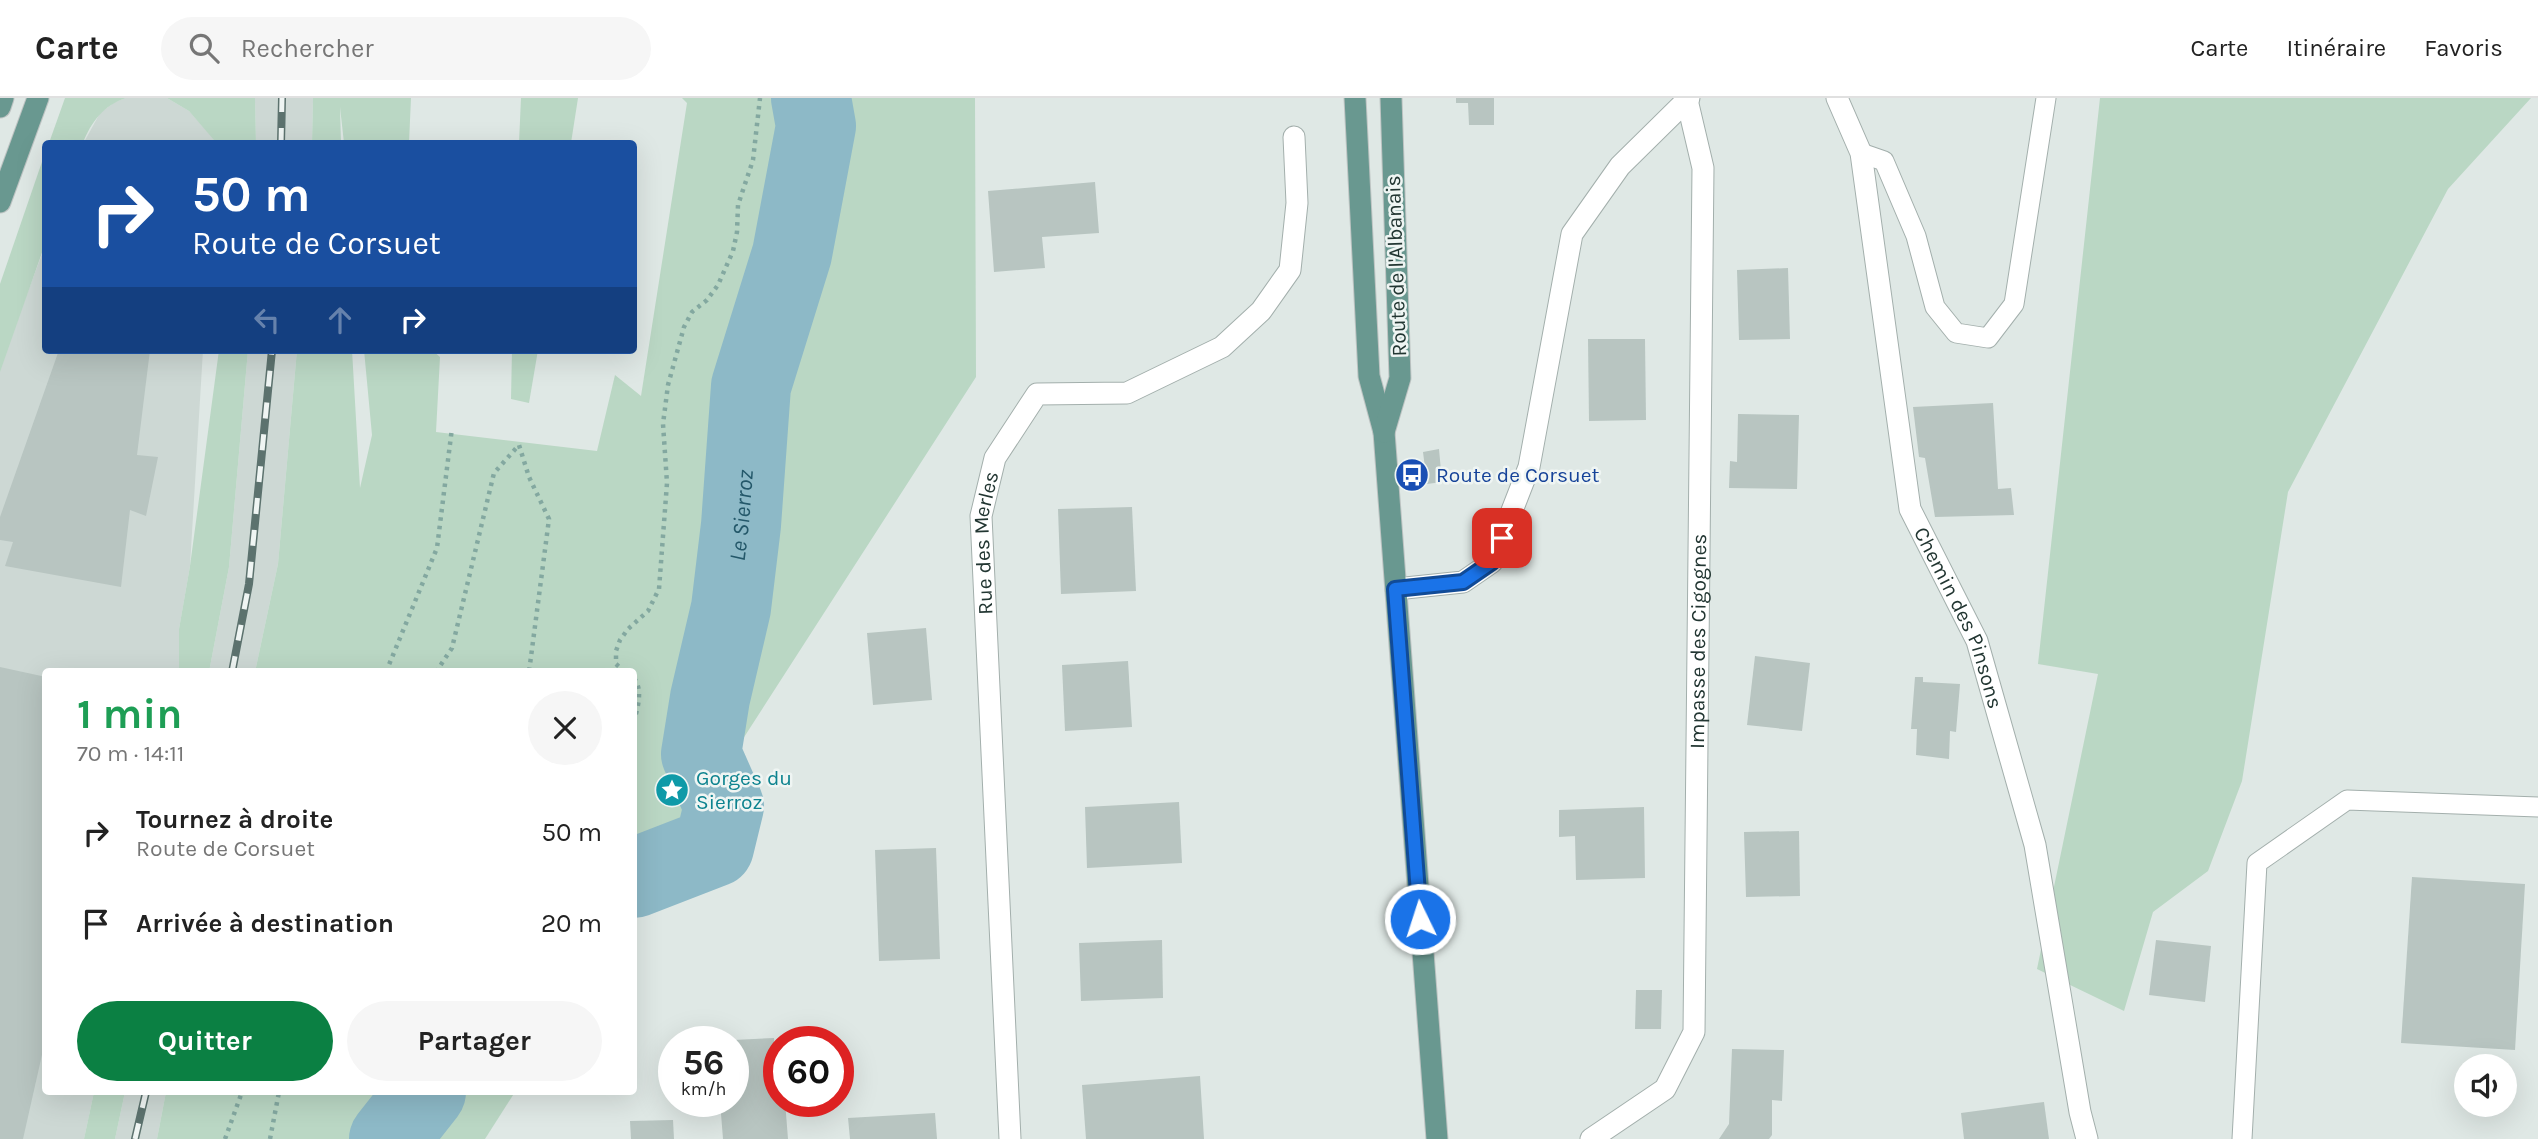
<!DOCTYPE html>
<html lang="fr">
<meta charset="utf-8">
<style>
body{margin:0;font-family:Karla,sans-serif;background:#f6f6f6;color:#222;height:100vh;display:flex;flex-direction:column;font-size:26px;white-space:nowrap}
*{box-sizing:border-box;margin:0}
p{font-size:23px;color:#767676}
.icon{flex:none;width:38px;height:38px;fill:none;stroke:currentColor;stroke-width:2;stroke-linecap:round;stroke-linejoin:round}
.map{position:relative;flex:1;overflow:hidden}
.sheet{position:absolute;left:42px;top:570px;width:595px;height:427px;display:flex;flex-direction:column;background:#fff;border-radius:7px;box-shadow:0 7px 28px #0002}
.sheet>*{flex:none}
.top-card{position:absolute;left:42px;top:42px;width:595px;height:214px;border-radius:7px;box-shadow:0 7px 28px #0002;background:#1a4fa0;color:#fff;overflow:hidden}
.controls{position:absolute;left:2454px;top:956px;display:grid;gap:14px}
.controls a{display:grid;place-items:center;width:63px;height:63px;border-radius:50%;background:#fff;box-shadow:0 7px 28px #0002;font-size:35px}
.speed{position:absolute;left:658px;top:928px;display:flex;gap:14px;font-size:35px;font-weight:700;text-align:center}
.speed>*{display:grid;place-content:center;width:91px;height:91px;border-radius:50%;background:#fff;box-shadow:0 7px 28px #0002;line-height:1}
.speed small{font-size:18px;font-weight:400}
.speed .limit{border:10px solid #d22;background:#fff;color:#111}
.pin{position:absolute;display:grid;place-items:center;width:60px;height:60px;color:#fff;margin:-30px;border-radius:14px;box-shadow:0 4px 10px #0006}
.me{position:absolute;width:77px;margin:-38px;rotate:356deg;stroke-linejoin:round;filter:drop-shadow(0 0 5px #0008)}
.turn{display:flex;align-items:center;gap:24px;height:147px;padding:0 35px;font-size:32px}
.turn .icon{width:91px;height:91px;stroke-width:2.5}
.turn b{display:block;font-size:49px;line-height:60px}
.lanes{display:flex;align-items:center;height:66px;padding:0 35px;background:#0003;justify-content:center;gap:35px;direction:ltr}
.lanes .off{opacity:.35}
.round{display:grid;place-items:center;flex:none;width:74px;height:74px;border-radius:37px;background:#f6f6f6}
.summary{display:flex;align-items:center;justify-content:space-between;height:119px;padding:0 35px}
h1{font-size:42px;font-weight:700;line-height:52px;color:#1e9e55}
.primary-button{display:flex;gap:14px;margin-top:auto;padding:14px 35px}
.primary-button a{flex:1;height:80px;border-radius:42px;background:#0b8043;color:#fff;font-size:28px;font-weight:700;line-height:80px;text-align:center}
.primary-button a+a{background:#f6f6f6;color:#222}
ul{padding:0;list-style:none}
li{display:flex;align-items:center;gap:21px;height:91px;padding:0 35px}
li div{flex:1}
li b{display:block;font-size:26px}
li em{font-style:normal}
header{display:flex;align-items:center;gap:42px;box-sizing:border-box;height:98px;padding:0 35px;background:#fff;border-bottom:2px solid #e0e0e0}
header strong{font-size:33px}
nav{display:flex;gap:38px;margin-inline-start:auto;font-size:24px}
.search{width:490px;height:63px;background:#f6f6f6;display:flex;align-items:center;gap:18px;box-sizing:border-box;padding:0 24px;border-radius:38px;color:#767676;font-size:26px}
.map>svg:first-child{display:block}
</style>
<header>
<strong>Carte</strong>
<div class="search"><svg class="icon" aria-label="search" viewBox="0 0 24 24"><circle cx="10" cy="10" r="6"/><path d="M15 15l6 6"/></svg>Rechercher</div>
<nav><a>Carte</a><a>Itinéraire</a><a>Favoris</a></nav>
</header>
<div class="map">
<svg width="2538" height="1041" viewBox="0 0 2538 1041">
<rect width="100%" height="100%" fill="#dfe8e5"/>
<g fill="#cdd8d4">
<polygon points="126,0 167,0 189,13 215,42 214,46 83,46 100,15 115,4"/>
<polygon points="255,0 313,0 312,45 256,45"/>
<polygon points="45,148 46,252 203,252 190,468 179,531 179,574 46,574 46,994 94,994 84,1041 0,1041 0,268"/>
<polygon points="248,252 297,252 278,466 255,574 209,574 229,469"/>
<polygon points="125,994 166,994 157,1041 115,1041"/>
</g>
<g fill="#bad7c4">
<path d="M65 0H126C104 7 91 24 83 45H49Z"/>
<polygon points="167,0 255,0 256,45 215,45 214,42 189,13"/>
<polygon points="313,0 411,0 409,45 344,45 340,9 341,45 312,45"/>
<polygon points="521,0 578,0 571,45 519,45"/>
<polygon points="682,0 975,0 976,279 634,810 634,574 255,574 278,466 297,252 352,252 360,390 372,337 364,252 432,252 440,259 436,334 597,353 615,277 641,298 687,5"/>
<polygon points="2100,0 2531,0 2448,91 2288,394 2242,683 2208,773 2153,814 2124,913 2037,871 2098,576 2038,566"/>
<polygon points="45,55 45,146 0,274 0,186"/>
<polygon points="219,252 248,252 229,469 209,574 179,574 179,531 190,468"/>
<polygon points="512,252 538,252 529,305 511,301"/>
<polygon points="94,994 125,994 115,1041 84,1041"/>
<polygon points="166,994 515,994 485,1041 157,1041"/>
</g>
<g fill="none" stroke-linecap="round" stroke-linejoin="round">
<g stroke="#8db9c7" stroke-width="80">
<path id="s1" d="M634 780 714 749 724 708 701 656 710 600 731 510 741 427 751 288 792 156 816 28 811 0"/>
<polyline points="389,1041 426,994"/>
</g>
</g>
<g fill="#b8c5c1">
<polygon points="1456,0 1494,0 1494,27 1469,27 1468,5 1456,5"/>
<polygon points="1095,84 1099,135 1042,139 1045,170 994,174 988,93"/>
<polygon points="1788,170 1790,241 1739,242 1737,172"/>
<polygon points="1588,241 1645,241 1646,322 1589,323"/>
<polygon points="59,252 150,252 137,357 158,359 146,418 130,412 121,489 5,468 13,444 0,442 0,419"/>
<polygon points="1993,305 1998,391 2011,390 2014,417 1935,419 1925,360 1919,359 1913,309"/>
<polygon points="1738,316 1799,317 1797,391 1729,390 1730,363 1737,364"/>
<polygon points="1439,351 1442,384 1427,386 1423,354"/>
<polygon points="1132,409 1136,493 1061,496 1058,411"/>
<polygon points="926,530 932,602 873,607 867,535"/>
<polygon points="1755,558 1810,565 1802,633 1747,627"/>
<polygon points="1128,563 1132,629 1065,633 1062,567"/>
<polygon points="0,569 46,579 46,939 23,1041 0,1041"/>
<polygon points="1915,579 1923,579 1923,584 1960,586 1956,634 1950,633 1949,661 1916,657 1917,631 1911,631"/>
<polygon points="1179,704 1182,765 1087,770 1085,709"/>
<polygon points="1644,709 1645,780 1576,782 1575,738 1559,739 1559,712"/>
<polygon points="1799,733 1800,798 1746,799 1744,734"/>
<polygon points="936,750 940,861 879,863 875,752"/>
<polygon points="2412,779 2525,786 2515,952 2401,945"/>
<polygon points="1162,842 1163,900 1081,903 1079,845"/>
<polygon points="2156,842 2211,848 2205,904 2149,897"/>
<polygon points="1636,892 1662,892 1661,931 1635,931"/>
<polygon points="774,940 779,1003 785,1003 788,1041 723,1041 720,1003 733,1003 733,942"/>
<polygon points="1732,951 1784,952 1782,1003 1772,1002 1772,1037 1769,1041 1719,1041 1729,1026"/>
<polygon points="1200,978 1204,1041 1086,1041 1082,987"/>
<polygon points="2044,1004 2049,1041 1964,1041 1961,1015"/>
<polygon points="935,1015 937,1041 850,1041 848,1020"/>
<polygon points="673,1022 674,1041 631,1041 630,1023"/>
</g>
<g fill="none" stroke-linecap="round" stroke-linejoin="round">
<g stroke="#a3afac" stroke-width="21">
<g id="service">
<polyline points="1861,55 1884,63 1916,138 1935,209 1956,235 1988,240 2014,206 2046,0"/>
<polyline points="2242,1041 2257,765 2347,702 2538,709"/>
</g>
</g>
<g stroke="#a3afac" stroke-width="23">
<g id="minor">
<path id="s2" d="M1837 0 1861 55 1910 411 1977 543 2035 747 2080 1014 2087 1041"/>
<path id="s3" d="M1010 1041 981 418 995 360 1037 296 1127 295 1222 249 1261 213 1290 172 1297 105 1294 39"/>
<path id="s4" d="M1591 1041 1665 991 1694 934 1703 70 1687 2"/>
</g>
</g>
<g stroke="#a3afac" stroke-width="23">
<polyline id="tertiary" points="1396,491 1463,484 1492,464 1529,369 1572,136 1620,68 1689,0"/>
</g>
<g stroke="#bdc3c2" stroke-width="23">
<g id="primary">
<polyline points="1355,0 1369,278 1384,334 1437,1041"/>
<polyline points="0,9 3,0"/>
<polyline points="0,104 38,0"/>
<polyline points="1384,334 1400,280 1391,0"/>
</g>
</g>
<g stroke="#83a8a0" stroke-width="4.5" stroke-dasharray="3.5 5" stroke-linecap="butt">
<polyline points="386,574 437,450 452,330"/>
<polyline points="436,574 452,550 494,375 519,347 529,379 549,421 529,574"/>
<polyline points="625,574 616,566 616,553 620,542 628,531 648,513 659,491 667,385 663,326 668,287 684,229 692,214 707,202 718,187 733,153 737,134 738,107 753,62 760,0"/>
<path d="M634 580C643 592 638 609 634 623"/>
<polyline points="225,1041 242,994"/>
<polyline points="270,1041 279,994"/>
</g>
<use href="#service" stroke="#fff" stroke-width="19"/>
<use href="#minor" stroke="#fff" stroke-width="21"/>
<use href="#tertiary" stroke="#fff" stroke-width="21"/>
<use href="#primary" stroke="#699890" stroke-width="21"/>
<g stroke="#5c726e" stroke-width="8">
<g id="rail">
<polyline points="281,46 282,0"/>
<polyline points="232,574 249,486 272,252"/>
<polyline points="135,1041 146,994"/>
</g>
</g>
<use href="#rail" stroke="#eff5f3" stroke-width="5" stroke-dasharray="16" stroke-linecap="butt"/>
</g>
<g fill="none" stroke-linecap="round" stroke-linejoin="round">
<g stroke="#114b97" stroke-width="18">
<polyline id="route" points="1420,821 1395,491 1463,484 1492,464 1502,440"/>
</g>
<use href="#route" stroke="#1a73e8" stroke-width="12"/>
</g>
<defs>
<g id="bus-disc" transform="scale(1.75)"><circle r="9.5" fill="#1a4fb4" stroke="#eff5f3"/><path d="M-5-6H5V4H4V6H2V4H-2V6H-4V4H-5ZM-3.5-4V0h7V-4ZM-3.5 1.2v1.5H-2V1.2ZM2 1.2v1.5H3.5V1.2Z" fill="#fff"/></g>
<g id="sight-disc" transform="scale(1.75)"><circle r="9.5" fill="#0f9aa8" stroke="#eff5f3"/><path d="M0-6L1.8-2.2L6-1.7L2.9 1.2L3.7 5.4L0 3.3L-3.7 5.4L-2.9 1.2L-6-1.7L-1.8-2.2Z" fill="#fff"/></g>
</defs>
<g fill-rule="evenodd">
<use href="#bus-disc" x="1412" y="377"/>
<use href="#sight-disc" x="672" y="692"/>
</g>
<g text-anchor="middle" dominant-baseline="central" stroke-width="5" stroke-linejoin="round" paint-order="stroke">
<g font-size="21" fill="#223632" stroke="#eff5f3">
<text transform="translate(1396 168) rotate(-92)">Route de l'Albanais</text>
<text stroke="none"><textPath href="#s3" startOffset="597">Rue des Merles</textPath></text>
<text stroke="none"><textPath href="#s2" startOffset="539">Chemin des Pinsons</textPath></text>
<text stroke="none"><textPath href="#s4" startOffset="544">Impasse des Cigognes</textPath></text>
</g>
<g font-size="21" fill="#164399" stroke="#eff5f3" text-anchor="start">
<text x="1436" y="377">Route de Corsuet</text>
</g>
<g font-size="21" fill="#0d838f" stroke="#eff5f3" text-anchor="start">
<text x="696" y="680">Gorges du<tspan x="696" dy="24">Sierroz</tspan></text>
</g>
<g font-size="23" font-style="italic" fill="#24586a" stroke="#eff5f3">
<text stroke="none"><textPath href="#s1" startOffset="427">Le Sierroz</textPath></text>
</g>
</g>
</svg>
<div class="controls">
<a><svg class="icon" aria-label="sound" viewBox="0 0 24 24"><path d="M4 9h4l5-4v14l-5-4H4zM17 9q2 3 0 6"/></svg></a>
</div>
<div class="speed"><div>56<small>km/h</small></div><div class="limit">60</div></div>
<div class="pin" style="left:1502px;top:440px;background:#d93025"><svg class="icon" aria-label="arrive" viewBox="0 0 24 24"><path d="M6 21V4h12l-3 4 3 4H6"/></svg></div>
<svg class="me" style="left:1420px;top:821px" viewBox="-20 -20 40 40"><circle r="17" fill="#1a73e8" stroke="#fff" stroke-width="3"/><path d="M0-11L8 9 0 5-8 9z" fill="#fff"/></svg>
<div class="top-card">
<div class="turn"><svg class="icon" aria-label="right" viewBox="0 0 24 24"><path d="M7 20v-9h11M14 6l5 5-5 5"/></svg><div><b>50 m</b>Route de Corsuet</div></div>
<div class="lanes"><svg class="icon off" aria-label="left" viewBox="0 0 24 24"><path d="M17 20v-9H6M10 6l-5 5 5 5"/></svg><svg class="icon off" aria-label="ahead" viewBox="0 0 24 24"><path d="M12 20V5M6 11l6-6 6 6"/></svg><svg class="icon" aria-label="right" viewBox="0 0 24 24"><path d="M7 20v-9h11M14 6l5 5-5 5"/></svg></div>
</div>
<section class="sheet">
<div class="summary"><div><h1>1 min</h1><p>70 m · 14:11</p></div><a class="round"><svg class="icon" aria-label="close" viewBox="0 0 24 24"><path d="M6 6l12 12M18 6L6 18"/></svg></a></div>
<ul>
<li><svg class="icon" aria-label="right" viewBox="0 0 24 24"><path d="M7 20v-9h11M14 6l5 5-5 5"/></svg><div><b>Tournez à droite</b><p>Route de Corsuet</p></div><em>50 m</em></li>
<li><svg class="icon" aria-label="arrive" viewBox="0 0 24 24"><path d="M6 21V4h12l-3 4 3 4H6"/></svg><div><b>Arrivée à destination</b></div><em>20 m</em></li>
</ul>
<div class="primary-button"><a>Quitter</a><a>Partager</a></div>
</section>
</div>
